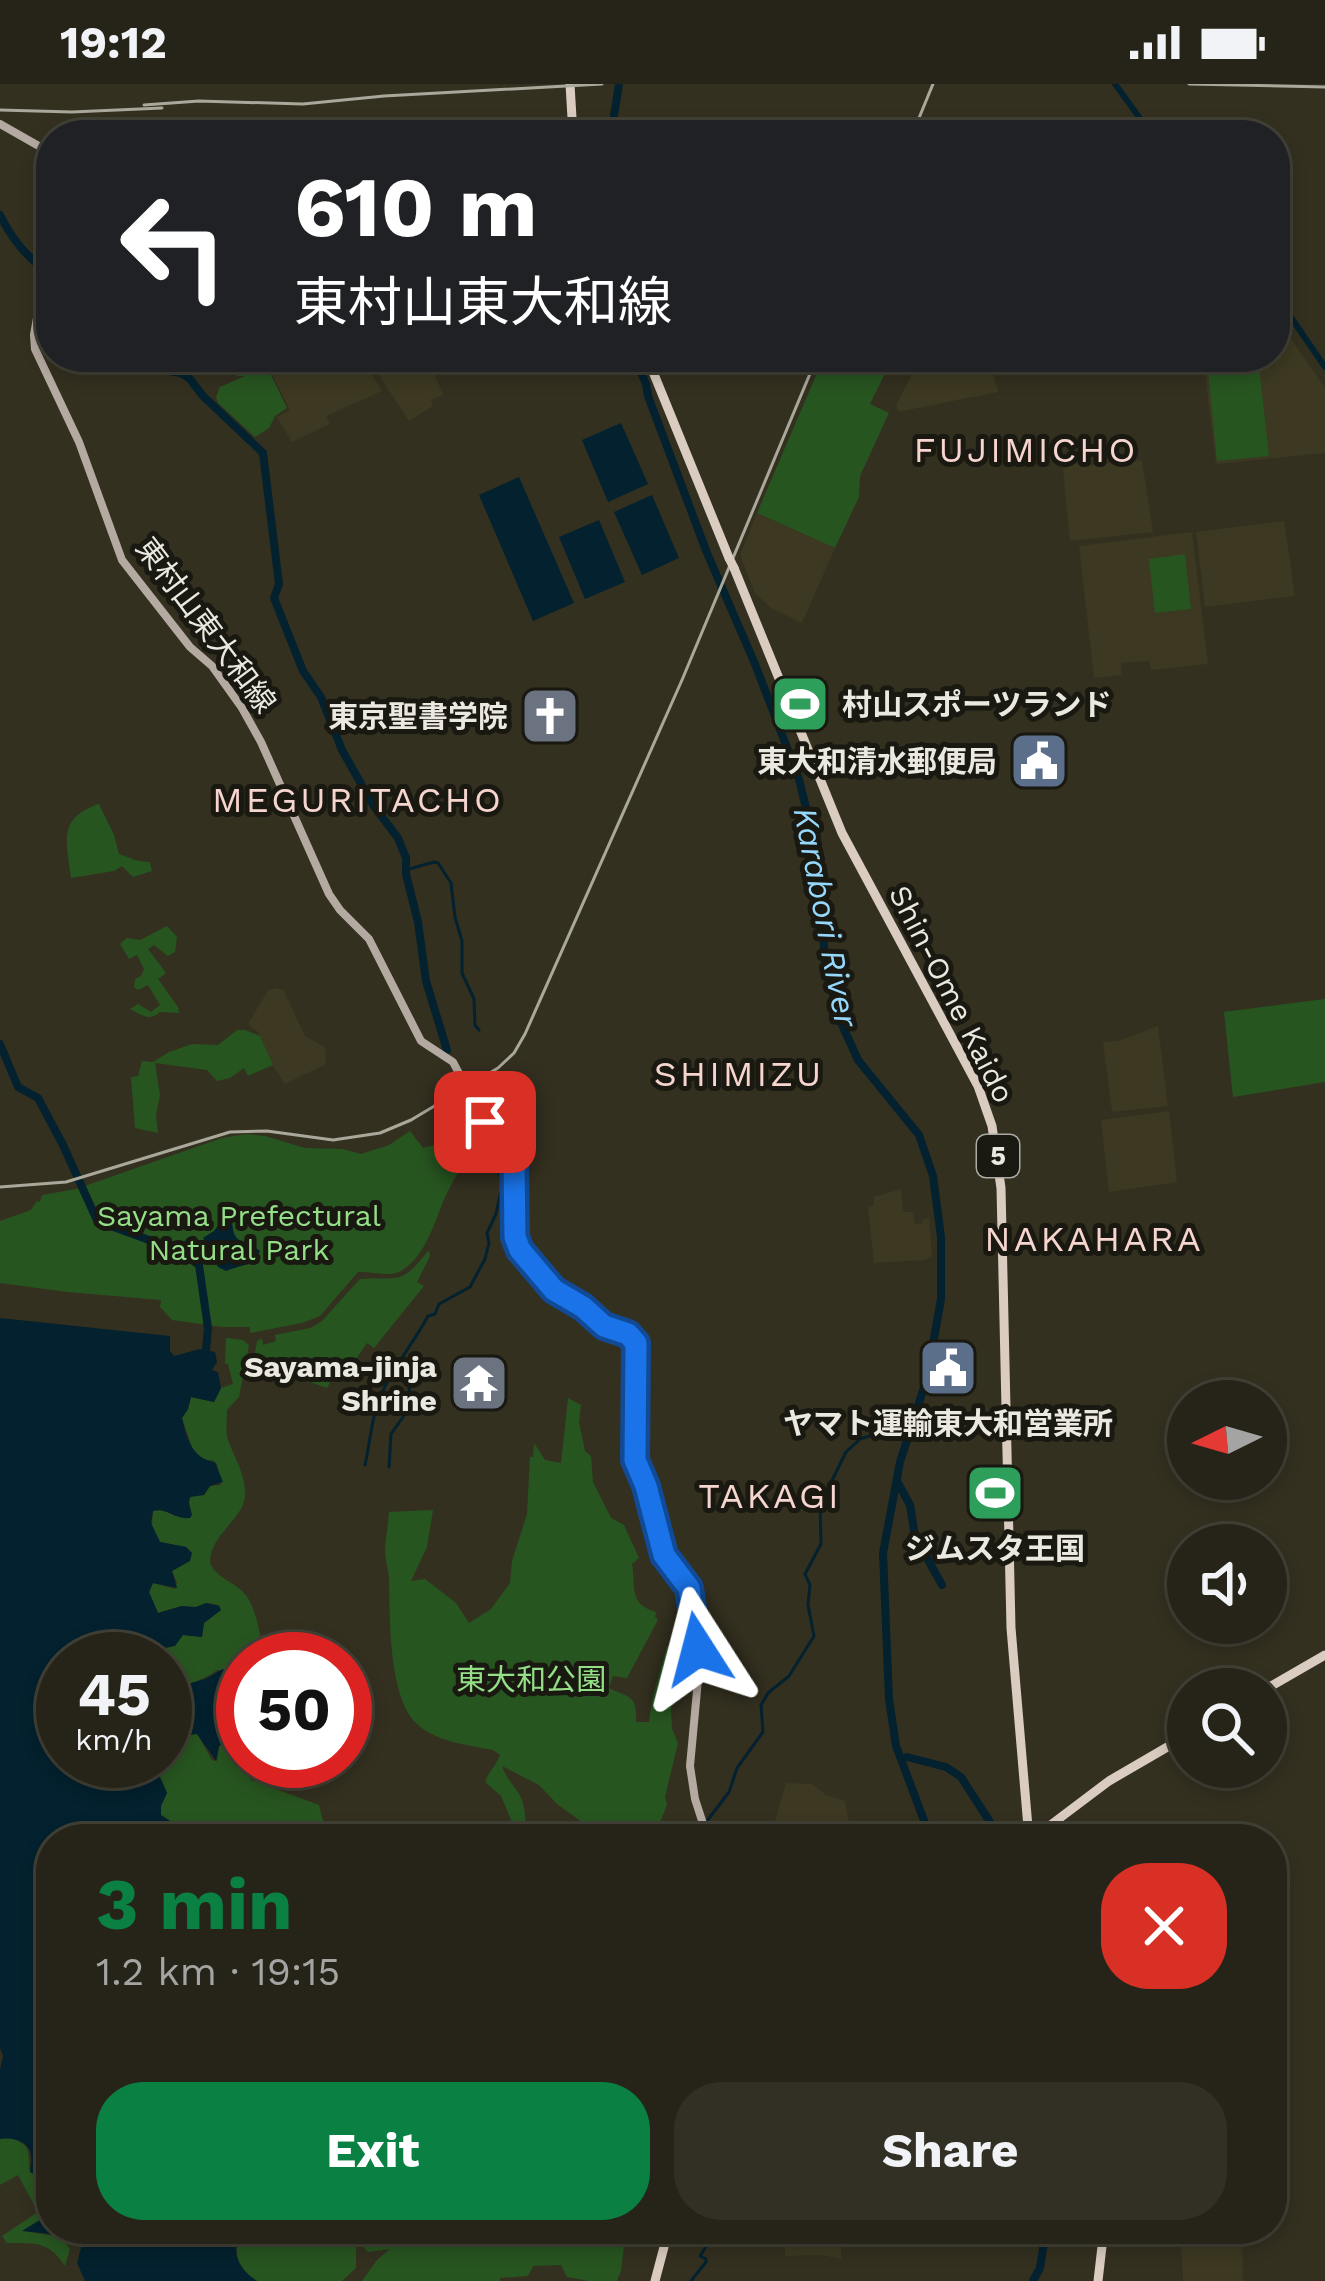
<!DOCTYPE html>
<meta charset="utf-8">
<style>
body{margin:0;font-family:"Work Sans","Noto Sans JP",sans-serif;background:#323025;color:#f1f3f6;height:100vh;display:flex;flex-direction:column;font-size:45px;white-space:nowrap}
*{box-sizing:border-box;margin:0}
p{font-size:39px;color:#a4a4a2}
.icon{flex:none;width:66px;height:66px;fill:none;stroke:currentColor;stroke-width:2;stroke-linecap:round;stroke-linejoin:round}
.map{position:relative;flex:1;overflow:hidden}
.panel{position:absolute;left:36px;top:1740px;width:1251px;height:420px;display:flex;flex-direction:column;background:#262418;border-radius:48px;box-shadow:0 6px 18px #0003,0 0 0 3px #424137}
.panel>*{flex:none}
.banner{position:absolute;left:36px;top:36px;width:1254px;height:252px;border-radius:48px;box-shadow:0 6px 18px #0003,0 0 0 3px #424137;background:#202124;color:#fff;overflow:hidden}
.needle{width:78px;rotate:265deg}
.tools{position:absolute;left:1167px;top:1296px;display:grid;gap:24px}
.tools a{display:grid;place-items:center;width:120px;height:120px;border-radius:50%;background:#262418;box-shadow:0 6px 18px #0003,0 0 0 3px #424137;font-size:60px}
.speed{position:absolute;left:36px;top:1548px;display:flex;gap:24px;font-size:60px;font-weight:700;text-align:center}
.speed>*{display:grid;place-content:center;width:156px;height:156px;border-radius:50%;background:#262418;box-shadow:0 6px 18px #0003,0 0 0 3px #424137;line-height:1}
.speed small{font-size:30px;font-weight:400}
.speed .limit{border:18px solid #d22;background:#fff;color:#111}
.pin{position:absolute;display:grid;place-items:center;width:102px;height:102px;color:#fff;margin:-51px;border-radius:24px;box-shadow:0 6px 18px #0006}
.me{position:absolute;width:132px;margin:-66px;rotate:351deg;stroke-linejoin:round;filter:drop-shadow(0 0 9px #0008)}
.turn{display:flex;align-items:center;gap:42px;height:252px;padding:0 60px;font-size:54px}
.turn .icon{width:156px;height:156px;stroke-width:2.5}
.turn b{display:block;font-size:84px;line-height:102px}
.round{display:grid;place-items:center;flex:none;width:126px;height:126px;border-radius:48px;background:#323025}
.headline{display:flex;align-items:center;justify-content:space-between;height:204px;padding:0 60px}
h1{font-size:72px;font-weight:700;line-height:90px;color:#0b8043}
.button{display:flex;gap:24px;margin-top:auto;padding:24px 60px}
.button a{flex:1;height:138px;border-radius:48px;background:#0b8043;color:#fff;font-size:48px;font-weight:700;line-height:138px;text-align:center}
.button a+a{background:#323025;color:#f1f3f6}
.status{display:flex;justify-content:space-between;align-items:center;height:84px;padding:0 60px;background:#262418;direction:ltr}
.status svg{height:33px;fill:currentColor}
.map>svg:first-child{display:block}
</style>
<div class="status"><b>19:12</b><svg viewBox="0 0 49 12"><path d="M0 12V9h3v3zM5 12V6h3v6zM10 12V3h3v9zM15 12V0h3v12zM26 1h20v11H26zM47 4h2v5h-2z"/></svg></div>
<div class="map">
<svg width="1325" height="2197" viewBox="0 0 1325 2197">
<rect width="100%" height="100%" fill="#333020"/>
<g fill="#3c3821">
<polygon points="1286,248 1325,304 1325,369 1216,380 1203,273 1275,273 1275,255"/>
<polygon points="302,273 361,273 382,307 326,332 330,340 292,358 277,333 290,326 270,286"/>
<polygon points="396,273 428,273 443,311 431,316 433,322 409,337 372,281 396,275"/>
<polygon points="921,273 989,273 998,308 898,328 896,321"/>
<polygon points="1142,376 1153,448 1070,457 1063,385 1080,378 1081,382"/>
<polygon points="757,429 835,464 802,539 771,524 755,509 740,471"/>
<polygon points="1284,437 1295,512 1205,523 1196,448"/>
<polygon points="1192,448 1208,580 1151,586 1149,577 1121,579 1122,591 1094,594 1079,462"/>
<polygon points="277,904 284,907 305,952 325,963 326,980 285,1000 266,971 258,948 248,940 268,906"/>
<polygon points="1158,942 1168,1022 1112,1028 1103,958 1119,957"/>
<polygon points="1169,1027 1177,1098 1109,1108 1101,1036"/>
<polygon points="901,1105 903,1128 913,1128 915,1140 922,1139 923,1135 929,1134 932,1172 925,1176 874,1179 868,1123 874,1121 874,1113"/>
<polygon points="786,1699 812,1700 826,1711 845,1717 852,1755 772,1755 774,1740"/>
<polygon points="785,2145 841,2145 841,2175 821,2171 785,2172"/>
<polygon points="1180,2145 1242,2145 1243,2197 1183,2197"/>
</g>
<g fill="#275520">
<polygon points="240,273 262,273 269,282 253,289 269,287 287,324 275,332 269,344 255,353 218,319 216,313 220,303 245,292 237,292 231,282"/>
<polygon points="824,273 893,273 870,320 889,329 860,392 859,413 835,464 757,429"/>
<polygon points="1236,273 1258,273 1269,372 1217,377 1207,277"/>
<polygon points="1185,470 1191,525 1155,529 1149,475"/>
<path d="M99 720 114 751 119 770 138 777 150 778 152 787 133 793 122 782 114 787 71 794C67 757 57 734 99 720Z"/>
<path d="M167 842 177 853 175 868 168 872 154 861 148 865 166 889 158 895 178 923 179 929 160 928C149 938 142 931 130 925L138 920 151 928 160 921 148 901 138 906 134 903 135 895 141 892 144 885 137 871 129 875 120 860 127 854 140 856Z"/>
<polygon points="1325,915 1325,998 1233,1013 1224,928"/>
<polygon points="237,946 245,946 260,952 273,981 248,992 244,984 230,994 217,997 207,986 155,979 160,1011 156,1031 158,1049 135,1044 131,993 138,992 142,977 153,978 169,968 192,960 218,961"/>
<path d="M475 1036 481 1044C472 1065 461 1083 450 1103 436 1129 430 1167 404 1185 391 1195 373 1187 358 1188L320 1232 302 1239 250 1249V1243H222L172 1236 160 1223 161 1216 67 1208 0 1199V1137L31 1126 37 1117 40 1118 42 1111 76 1105 222 1054 246 1050 265 1052 305 1064 343 1065 361 1070 389 1061 410 1047 423 1064C439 1059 454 1059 470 1053Z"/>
<path d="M429 1166 430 1172 417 1198 424 1202 374 1264 367 1259 349 1285 339 1282 327 1304 278 1287 255 1269 257 1257 262 1254 263 1261 276 1257 275 1251 310 1244 321 1238 360 1195C402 1192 399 1203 429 1166Z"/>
<path d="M226 1254 243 1256 249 1261 239 1313 227 1326C227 1336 225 1346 228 1356 234 1373 246 1391 245 1411 244 1436 210 1449 210 1479 217 1495 234 1497 245 1510 258 1526 260 1556 265 1575H243V1677H249L247 1688 251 1696 319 1721 324 1740 323 1755H289L290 1752 282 1744 262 1755H172L180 1752 179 1743 161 1731V1722L167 1709 153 1677H165V1654L197 1650 212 1676 217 1677 219 1663 227 1656 223 1637 237 1629 233 1622 218 1620 216 1616 220 1609 227 1608 231 1600 227 1587 217 1586C209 1593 202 1594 194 1599 180 1606 186 1619 165 1614V1575H149L158 1565 171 1563 183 1551 202 1553 204 1539 221 1526 219 1521 208 1519 193 1524 181 1522 158 1529 149 1508 153 1499 175 1505 177 1499 172 1487 189 1477 192 1469 186 1463 160 1458 152 1442 153 1427 162 1425 175 1432 193 1411H204L210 1402 221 1401 217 1380 211 1376 204 1377 194 1369 182 1334 188 1325 191 1313 214 1318 221 1304 233 1300 228 1280H225Z"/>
<path d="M568 1314 581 1321 579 1338 585 1367 591 1372 593 1398 611 1434 624 1441 639 1474 632 1480C636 1503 628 1520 656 1528L655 1533 658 1536 627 1594 613 1592 609 1604C630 1614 637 1611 636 1638H649L653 1611 667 1562 676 1568V1608L671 1626 672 1645 678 1659 665 1713 667 1721 659 1741V1755H591L593 1746 557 1720 539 1701 502 1682C506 1694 513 1700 519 1710 527 1722 525 1741 526 1755H519L501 1712 485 1698C489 1687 496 1682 500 1671L493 1666C468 1661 434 1658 415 1638 388 1609 390 1531 389 1493 388 1484 385 1475 385 1465 386 1453 388 1441 389 1428L433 1426 427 1463 411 1497 425 1495 456 1519 469 1539 491 1525 510 1499 512 1477 527 1430 530 1373H533L534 1359 545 1376 561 1379Z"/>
<path d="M10 2053C34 2064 27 2066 30 2088L51 2099V2129L24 2147 61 2153 70 2165 65 2182C47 2156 37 2160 7 2159L2 2152 38 2128 18 2091 0 2101V2055Z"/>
<path d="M250 2145H612L616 2155 624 2162 621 2187 617 2197H589L567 2193 561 2181 533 2182 528 2192 500 2194V2197H362L377 2176 390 2165 368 2168 358 2157 356 2158V2184L342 2197H257C244 2189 233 2175 238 2159L249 2153Z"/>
</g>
<g fill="#03212e">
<polygon points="621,339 648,400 608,418 582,356"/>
<polygon points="519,393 574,519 533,537 479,411"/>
<polygon points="652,411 679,474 642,491 614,428"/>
<polygon points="599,436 625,498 585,515 559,453"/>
<path d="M227 1129 232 1132C232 1165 244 1153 260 1167 254 1182 238 1182 226 1187L218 1183 203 1154 214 1147Z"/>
<path d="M0 1234 170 1252V1267L174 1272 200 1265 215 1268 217 1278 212 1286 218 1288 221 1304 214 1318 191 1313 188 1325 182 1334C187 1356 193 1375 215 1378L223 1398 210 1402 204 1411 190 1413 189 1419 192 1431 190 1434C176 1436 166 1423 153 1427L151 1439 160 1458 186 1463 192 1469 190 1477 172 1487 177 1504 153 1499 149 1508 158 1529 182 1522 196 1523 206 1519 219 1522 221 1526 204 1539 202 1553 183 1551 175 1562 158 1565 149 1575H63V1677H153L167 1709 161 1722V1731L179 1743 183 1748 172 1755H51V2099L30 2088C30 2083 32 2078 31 2072 30 2057 12 2053 0 2055V1986L3 1972 0 1964Z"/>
<polygon points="223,1585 230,1591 229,1607 217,1612 217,1619 233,1622 238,1628 223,1637 227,1656 219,1662 216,1677 197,1650 165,1654 165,1614 177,1615 191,1599 205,1595"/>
<path d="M51 2129V2145H250L249 2153 237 2160C233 2175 244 2189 257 2197H85L77 2179 83 2156 81 2153 22 2147Z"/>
</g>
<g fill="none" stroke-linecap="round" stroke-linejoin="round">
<g stroke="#03212e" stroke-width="3">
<polyline points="406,786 434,778 438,779 451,799 455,833 462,857 462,889 474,915 475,941 479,946"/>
<path d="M365 1381C369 1363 371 1343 376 1324 386 1292 412 1262 428 1232L435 1230 439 1220 470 1203 485 1175 489 1159 487 1149 496 1130 502 1102 495 1066"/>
<polyline points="389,1383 391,1350 403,1333 410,1310 409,1303 396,1291"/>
<polyline points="695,1755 700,1742 707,1737 729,1708 737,1684 763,1648 761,1621 768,1609 789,1592 814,1552 808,1521 810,1501 805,1490 821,1460 820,1421 846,1368 860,1355 882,1348 905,1328 916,1328"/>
<polyline points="691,2197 706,2178 706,2175 700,2172 707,2161 706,2153 712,2145"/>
</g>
<g stroke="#03212e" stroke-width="6">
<polyline points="1115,0 1152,51"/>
<polyline points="1275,210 1325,283"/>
</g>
<g stroke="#03212e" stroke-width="8">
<polyline points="611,51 619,0"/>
<path d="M0 131C11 154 29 177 51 189"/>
<polyline points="136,273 146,283 181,289 190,295 203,312 263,369 279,500 274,514 303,587 321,613 342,666 373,721 398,754 406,774 406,790 418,838 426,897 447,966"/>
<polyline points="634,273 646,300 648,312 707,469 755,580 799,695 814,757 826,883 839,934 858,976 919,1051 933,1092 941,1153 941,1215 927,1294 900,1378 883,1469 889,1615 896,1662 931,1755"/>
<polyline points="0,960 18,1003 38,1014 63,1061 96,1134 108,1141 182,1168 199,1181 208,1244 206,1266"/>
<polyline points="898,1399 910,1421 915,1452 942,1501"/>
<polyline points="907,1673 946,1683 961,1693 990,1738 991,1755"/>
<polyline points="1033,2197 1040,2184 1046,2145"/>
</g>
<g stroke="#b5aaa1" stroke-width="8">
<polyline points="0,40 51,69"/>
<polyline points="51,154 34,251 35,265 79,358 122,476 190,563 212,582 242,624 261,658 329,810 340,826 369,855 421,957 453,978 490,1048 511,1073 514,1083 515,1153 520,1166 554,1206 583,1223 603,1242 628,1249 636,1259 635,1376 646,1402 664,1471 687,1501 691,1514 699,1585 690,1682 695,1715 708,1755"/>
</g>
<g stroke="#daccc0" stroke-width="9">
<polyline points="570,0 573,51"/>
<polyline points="647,273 729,474"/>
<polyline points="734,484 842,749 978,1002 992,1042 1001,1104 1011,1544 1029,1755"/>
<polyline points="1266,1605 1325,1571"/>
<polyline points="1032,1755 1109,1697 1188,1651"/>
<polyline points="655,2197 664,2163 665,2145"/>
<polyline points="1098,2197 1104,2145"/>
</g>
<g stroke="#aaa79b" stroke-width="3">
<polyline points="1189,0 1325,3"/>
<polyline points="144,21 199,17 303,20 384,12 602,0"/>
<polyline points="0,26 72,28 162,24"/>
<polyline points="912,51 933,0"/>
<polyline points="0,1103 66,1098 230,1048 267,1047 333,1056 380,1049 411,1036 498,984 514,969 525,950 682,596 817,273"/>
</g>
<polyline stroke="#daccc0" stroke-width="9" points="729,474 734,484"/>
</g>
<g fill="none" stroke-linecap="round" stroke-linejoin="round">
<g stroke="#114b97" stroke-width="30">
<polyline id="route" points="485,1038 514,1079 515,1153 520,1166 554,1206 583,1223 604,1242 628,1250 636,1259 635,1376 646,1402 664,1471 689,1504 698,1565"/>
</g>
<use href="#route" stroke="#1a73e8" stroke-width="21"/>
</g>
<defs>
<g id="stadium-square" transform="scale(3)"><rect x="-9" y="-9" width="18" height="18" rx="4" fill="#2e9e5b" stroke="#191811"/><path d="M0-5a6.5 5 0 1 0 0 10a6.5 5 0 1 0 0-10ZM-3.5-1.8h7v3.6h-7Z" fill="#fff"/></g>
<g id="church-square" transform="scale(3)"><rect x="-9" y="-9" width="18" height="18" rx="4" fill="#6b7280" stroke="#191811"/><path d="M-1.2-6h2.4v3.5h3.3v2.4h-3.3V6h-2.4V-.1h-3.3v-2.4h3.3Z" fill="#fff"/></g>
<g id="civic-square" transform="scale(3)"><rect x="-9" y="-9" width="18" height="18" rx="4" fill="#5c6f8a" stroke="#191811"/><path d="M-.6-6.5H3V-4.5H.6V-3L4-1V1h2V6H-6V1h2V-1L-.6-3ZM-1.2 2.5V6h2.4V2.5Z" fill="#fff"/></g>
<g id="temple-square" transform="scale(3)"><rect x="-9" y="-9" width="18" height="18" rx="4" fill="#6b7280" stroke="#191811"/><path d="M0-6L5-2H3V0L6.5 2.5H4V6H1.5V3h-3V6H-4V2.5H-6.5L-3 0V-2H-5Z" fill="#fff"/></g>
</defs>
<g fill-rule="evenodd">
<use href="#stadium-square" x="800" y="620"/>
<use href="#church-square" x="550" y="632"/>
<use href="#civic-square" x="1039" y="677"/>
<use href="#civic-square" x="948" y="1284"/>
<use href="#temple-square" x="479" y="1299"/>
<use href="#stadium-square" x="995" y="1409"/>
</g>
<g text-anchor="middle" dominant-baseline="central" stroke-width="10" stroke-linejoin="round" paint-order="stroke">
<rect fill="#191811" stroke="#acaaa1" stroke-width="3" x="977" y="1051" width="42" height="42" rx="9"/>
<g font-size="27" font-weight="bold" fill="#ebe9df">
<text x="998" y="1072">5</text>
</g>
<g font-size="30" fill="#ebe9df" stroke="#191811">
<text transform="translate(206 541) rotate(53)">東村山東大和線</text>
<text transform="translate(952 910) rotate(63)">Shin-Ome Kaido</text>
</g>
<g font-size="30" font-weight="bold" fill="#ebe9df" stroke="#191811" text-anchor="end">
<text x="842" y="620" text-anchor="start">村山スポーツランド</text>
<text x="508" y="632">東京聖書学院</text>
<text x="997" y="677">東大和清水郵便局</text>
<text x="437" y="1282">Sayama-jinja<tspan x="437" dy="34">Shrine</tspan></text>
<text x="948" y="1339" text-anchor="middle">ヤマト運輸東大和営業所</text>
<text x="995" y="1464" text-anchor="middle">ジムスタ王国</text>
</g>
<g font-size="30" fill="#94de87" stroke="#191811">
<text x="239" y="1131">Sayama Prefectural<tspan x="239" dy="34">Natural Park</tspan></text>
<text x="531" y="1595">東大和公園</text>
</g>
<g font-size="33" font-style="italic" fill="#95d8fc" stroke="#191811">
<text transform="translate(826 833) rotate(79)">Karabori River</text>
</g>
<g font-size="36" letter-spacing="3" fill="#f7d5cf" stroke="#191811">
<text x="1026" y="366">FUJIMICHO</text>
<text x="358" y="716">MEGURITACHO</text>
<text x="739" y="990">SHIMIZU</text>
<text x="1094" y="1155">NAKAHARA</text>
<text x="770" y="1412">TAKAGI</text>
</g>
</g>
</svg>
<div class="tools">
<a><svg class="needle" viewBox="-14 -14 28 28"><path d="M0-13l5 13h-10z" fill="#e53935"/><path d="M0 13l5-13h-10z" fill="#a4a4a2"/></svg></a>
<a><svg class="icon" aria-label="sound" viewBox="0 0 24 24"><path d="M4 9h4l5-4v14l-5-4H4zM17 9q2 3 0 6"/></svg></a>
<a><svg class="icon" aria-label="search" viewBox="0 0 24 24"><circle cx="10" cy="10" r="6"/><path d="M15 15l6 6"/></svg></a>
</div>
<div class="speed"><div>45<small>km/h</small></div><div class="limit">50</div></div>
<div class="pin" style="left:485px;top:1038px;background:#d93025"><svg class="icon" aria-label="arrive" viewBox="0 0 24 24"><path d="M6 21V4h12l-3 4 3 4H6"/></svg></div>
<svg class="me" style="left:698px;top:1565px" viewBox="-20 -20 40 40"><path d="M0-17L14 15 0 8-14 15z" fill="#1a73e8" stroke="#fff" stroke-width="4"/></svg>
<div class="banner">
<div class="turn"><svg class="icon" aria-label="left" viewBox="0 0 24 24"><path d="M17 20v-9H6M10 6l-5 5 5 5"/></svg><div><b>610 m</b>東村山東大和線</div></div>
</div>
<section class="panel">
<div class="headline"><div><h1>3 min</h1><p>1.2 km · 19:15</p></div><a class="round" style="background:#d93025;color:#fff"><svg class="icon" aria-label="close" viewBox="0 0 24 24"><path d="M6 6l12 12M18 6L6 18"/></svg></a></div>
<div class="button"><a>Exit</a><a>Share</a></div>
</section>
</div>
